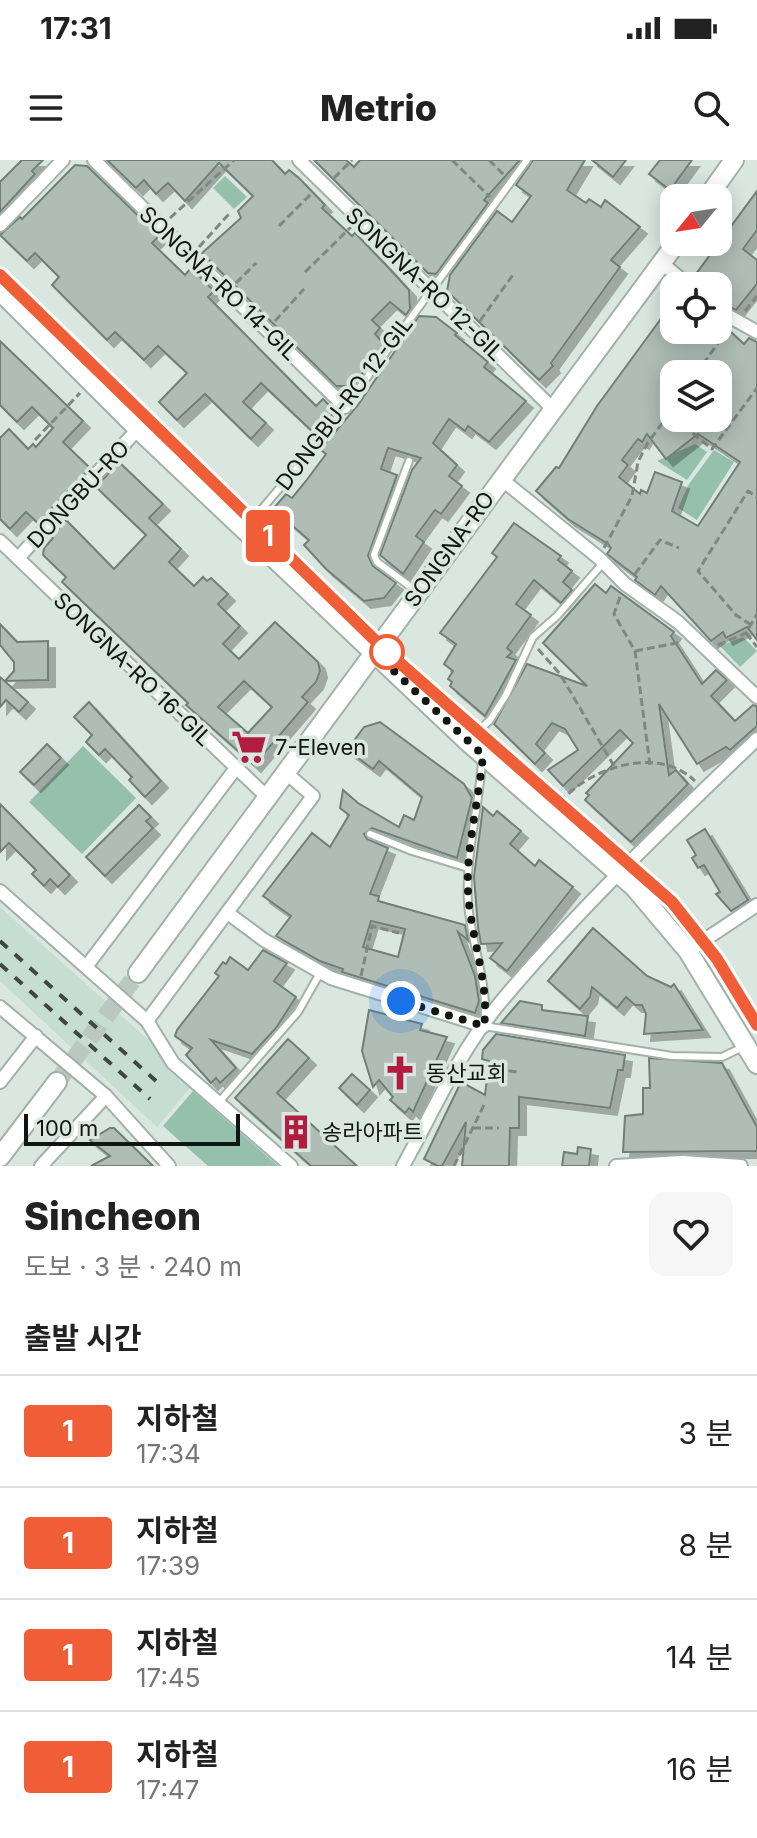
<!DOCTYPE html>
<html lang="ko">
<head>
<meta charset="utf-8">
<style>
  body { margin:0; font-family:Inter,"Noto Sans KR",sans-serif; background:#f6f6f6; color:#222; height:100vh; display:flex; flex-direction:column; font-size:30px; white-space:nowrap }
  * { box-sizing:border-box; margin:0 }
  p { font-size:26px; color:#767676 }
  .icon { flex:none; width:44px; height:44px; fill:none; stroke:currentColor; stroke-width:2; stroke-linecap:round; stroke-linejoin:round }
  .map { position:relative; height:1006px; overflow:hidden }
  .drawer { display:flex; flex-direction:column; background:#fff; flex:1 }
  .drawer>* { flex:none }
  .badge { padding:0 16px; border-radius:6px; font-size:28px; line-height:52px }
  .needle { width:52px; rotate:240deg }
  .controls { position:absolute; left:660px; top:24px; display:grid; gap:16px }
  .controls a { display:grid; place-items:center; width:72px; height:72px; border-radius:16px; background:#fff; box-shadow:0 4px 20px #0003; font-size:40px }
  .scale { position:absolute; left:24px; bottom:20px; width:216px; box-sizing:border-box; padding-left:8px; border:4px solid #111613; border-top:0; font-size:22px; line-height:28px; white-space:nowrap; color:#111613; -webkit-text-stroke:6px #d9e7e0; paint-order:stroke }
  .you { position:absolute; width:40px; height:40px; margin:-20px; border:6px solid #fff; border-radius:50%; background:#1a73e8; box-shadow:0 0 0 12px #1a73e833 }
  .map>.badge { position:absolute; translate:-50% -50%; box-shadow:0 0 0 4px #fff }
  h2 { padding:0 24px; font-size:30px; line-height:72px }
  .round { display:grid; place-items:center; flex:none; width:84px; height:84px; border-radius:16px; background:#f6f6f6 }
  .headline { display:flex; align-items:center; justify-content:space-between; height:136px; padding:0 24px }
  h1 { font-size:38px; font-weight:800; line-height:60px }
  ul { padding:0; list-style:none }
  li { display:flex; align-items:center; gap:24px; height:112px; padding:0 24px; border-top:2px solid #e0e0e0 }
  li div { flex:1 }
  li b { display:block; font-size:30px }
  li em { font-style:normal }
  li .badge { min-width:88px; font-weight:700; text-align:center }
  .status { display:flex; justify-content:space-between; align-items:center; height:56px; padding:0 40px; background:#fff; direction:ltr }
  .status svg { height:22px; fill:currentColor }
  header { display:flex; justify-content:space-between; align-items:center; height:104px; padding:0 24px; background:#fff; font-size:36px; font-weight:800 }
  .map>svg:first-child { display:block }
</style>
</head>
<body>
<div class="status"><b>17:31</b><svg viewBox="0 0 49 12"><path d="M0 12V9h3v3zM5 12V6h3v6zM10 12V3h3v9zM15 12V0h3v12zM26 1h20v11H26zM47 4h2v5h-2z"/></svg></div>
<header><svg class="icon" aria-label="menu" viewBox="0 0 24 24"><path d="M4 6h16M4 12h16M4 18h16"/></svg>Metrio<svg class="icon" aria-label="search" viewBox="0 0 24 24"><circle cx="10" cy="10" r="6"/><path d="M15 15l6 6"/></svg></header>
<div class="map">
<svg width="757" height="1006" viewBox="0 0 757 1006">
  <defs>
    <filter id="shadow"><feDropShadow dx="7" dy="7" stdDeviation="0" flood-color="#0004"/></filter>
  </defs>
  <rect width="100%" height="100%" fill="#d9e7e0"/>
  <path fill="#c6ddd2" d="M0,747L153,884L169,911L190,928L157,967L0,821Z"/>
  <g fill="#95c0ac">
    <path d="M225,16L247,37L234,49L213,28Z"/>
    <path d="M695,284L707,292L687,320L657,301Z"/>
    <path d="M714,290L734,302L697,360L678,348L689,324Z"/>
    <path d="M743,477L757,491L740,507L720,486Z"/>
    <path d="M83,586L136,638L82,694L29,642Z"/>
    <path d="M193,931L278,1006H208L163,966Z"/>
  </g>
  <g fill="#afbdb6" stroke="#727f79" stroke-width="2" fill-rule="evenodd" filter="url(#shadow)">
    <path d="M22,0H43L32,11L35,14L0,52V22Z"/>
    <path d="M107,0H272L285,14L289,10L299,18L325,45L322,48L352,76L355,73L387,106L409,130L410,149L406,155L390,142L372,160L380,168L375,174L384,184L353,226H336L202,93L241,58L238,51L253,36L219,3L185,41L168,23L156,34L144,20L136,28Z"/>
    <path d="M314,0H346L354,7L360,0H520L484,40L488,43L436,114L428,113Z"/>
    <path d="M533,0H585L567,30L586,43L589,39L601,47L605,40L640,67L611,100L620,107L551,203L553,206L539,220L447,131L450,115L497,51L512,62L531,36L516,25Z"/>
    <path d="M592,0H626L613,17Z"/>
    <path d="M660,0H692L670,30L649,14Z"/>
    <path d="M75,5L87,6L159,76L152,83L185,115L191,108L214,131L208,137L316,246L323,239L335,251L316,275L261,223L243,242L266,263L251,279L205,234L177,260L159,242L187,213L158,186L144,200L115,172L107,180L52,125L59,117L35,93L27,101L0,75L20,57L22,59Z"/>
    <path d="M757,31V70L743,89L757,100V124L736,150L718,141V126H701L693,118Z"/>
    <path d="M674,141V170H688L694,174L698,170H718V160L744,184L749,178L757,182V480L747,467L726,478L723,472L711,481L661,426L655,435L635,420L637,417L607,394L611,388L608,384L568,359L536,331L556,307L559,308L597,246ZM674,214H718V258H662L674,239ZM647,274L666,299L698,274L740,302L698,366L672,351L682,322L655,312L647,333L641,330L640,334L619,317L628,305L622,300L638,279L642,282Z"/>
    <path d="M419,156L436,157L457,173L455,175L488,202L484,207L526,241L489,282L468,266L465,271L449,259L433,283L457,305L449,316L462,326L441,354L435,350L416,376L424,382L403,414L380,395L412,310L421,298L388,288L381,309L397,315L368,396L373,406L396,423L384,438L364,441L326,409L304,385L309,380L273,349L286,334L292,338L306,321L326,294L322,291L325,284L358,245Z"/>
    <path d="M0,181L83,261L63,282L90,308L38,363L26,352L10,369L0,359V278L9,269L28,289L33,284L36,287L53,268L32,247L17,262L0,245Z"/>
    <path d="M119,302L163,344L149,358L181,389L169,402L194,426L203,417L207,421L211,418L228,434L218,444L240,466L223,484L239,499L275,462L318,502L320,511L316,522L302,537L308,542L254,605L186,545L188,543L62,422L66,417L43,395L44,388L53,378L51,376L66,360L114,409L146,375L96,327ZM244,521L272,547L248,573L218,547Z"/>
    <path d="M514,363L561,396L558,400L572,411L563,422L572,430L561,443L534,420L516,444L531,455L507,488L512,492L507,497L516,500L485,556L450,526L452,522L448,519L453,511L444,504L456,484L440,473L497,397L492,393Z"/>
    <path d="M595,424L606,433L611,426L674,472L671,476L702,524L716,510L727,520L711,536L735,561L753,545L757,546V566L730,590L726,587L697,604L659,544L669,615L676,610L688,624L631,682L585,640L589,635L586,633L633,583L620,570L563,626L548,610L578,590L565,569L552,563L536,584L545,593L535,604L494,564L527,504L587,526L543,483Z"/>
    <path d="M0,464L17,482L48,481V520L5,521L14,511V502L0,485Z"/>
    <path d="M0,517L28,542L19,552L6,540L0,547Z"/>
    <path d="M89,542L161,621L145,637L129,620L132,617L105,589L99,595L86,582L92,575L74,557Z"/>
    <path d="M380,562L464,624L472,638L457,698L372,668L364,674L367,679L388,688L370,734L379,736L378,741L465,765L468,780L458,772L475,816L479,841L475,853L342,812L343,809L320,801L276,776L291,756L263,736L312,673L330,687L349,655L340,648L343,630L358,643L399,667L404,655L414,660L422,637L379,601L373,609L347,590L364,567ZM371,761L405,769L398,797L363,787Z"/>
    <path d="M47,584L61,598L34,625L20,612Z"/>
    <path d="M0,644L70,715L58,727L50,719L44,726L32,714L36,710L9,683L0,692Z"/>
    <path d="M139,645L151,657L146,661L153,668L105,716L86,697Z"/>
    <path d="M483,647L493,656L497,651L521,671L510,684L535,706L539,700L573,727L507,811L490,798L502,783L481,784L478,767L474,717Z"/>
    <path d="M705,669L748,740L731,751L716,734L720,732L704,705L698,708L692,698L696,695L687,680Z"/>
    <path d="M593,768L647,816L671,827L674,824L703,870L644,874L646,854L642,845H635L626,837L617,848L592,827L590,837L580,849L548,821Z"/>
    <path d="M263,790L287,803L274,821L296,837L276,868L252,894L211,880L236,908L220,923L216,918L211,923L186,895L192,888L175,876L177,870L219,816L215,813L223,802L226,804L230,797L248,810Z"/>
    <path d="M520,841L542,845V850L588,856L585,876L501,863Z"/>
    <path d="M369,850L422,864L420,870L447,877L413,952L409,948L405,953L390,940L393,937L379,920L373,927L362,891Z"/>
    <path d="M496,874L625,895L623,910H618L610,948L519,937V968H510L509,1006H462L466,962L442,1006H438L424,999L461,922L485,935L489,901L482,899L483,890Z"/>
    <path d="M288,879L309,898L277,933L357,1006H311L235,938Z"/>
    <path d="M649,898L722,903L757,967V991L623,992L625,956L643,954V928H650Z"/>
    <path d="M352,914L370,930L357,945L339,928Z"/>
    <path d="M110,968H114L153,1006H91L110,996L90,980Z"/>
    <path d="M578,987L591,989L589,1006H562L564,992L577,994Z"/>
  </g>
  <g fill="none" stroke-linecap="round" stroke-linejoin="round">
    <path stroke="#bbc8c1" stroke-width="18" stroke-dasharray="18 9" stroke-linecap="butt" d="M57,922L138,813"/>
    <g stroke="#a3b1aa" stroke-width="10">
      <g id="lane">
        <path d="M409,301L374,395L377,402L415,430"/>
        <path d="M245,369L327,272L527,0"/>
        <path d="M470,579L490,560L506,535L533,477L557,456L603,403"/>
        <path d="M482,601C479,648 465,696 468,743C471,784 490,827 484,866L672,896L722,897L743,887"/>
        <path d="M370,674L412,691L468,708"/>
        <path d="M219,942L298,852L320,813"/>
      </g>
    </g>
    <g stroke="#a3b1aa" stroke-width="16">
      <g id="street">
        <path d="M94,0L345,247"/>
        <path d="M299,0L552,248"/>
        <path d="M0,65L63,0"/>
        <path d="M662,103L689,126"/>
        <path d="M718,150L757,172"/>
        <path d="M500,318L599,398L625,424L678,462L757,537"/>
        <path d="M0,381L267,637"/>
        <path d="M18,398L138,269"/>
        <path d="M0,731L147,861L173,903L291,1006"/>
        <path d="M229,754L264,780L331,818L484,866"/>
        <path d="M688,791L757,745"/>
        <path d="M86,807L236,608"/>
        <path d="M0,847L106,936L169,1006"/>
        <path d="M147,861L313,636L285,612"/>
        <path d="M0,922L36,876"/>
        <path d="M41,1006L106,936"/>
        <path d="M403,1006C433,952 459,892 499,844C578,749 668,664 757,579"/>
        <path d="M616,1006L682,1002L741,1006"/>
      </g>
    </g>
    <g stroke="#a3b1aa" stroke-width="22">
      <g id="secondary">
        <path d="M707,38L734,0"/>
        <path d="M0,131L138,269L467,581L634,727L688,791L757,904"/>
        <path d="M138,813L677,82"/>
        <path d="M0,997L57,922"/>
      </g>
    </g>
    <g stroke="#7f8983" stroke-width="3" stroke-dasharray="8 4" stroke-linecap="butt">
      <path d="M452,0L490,37"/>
      <path d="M489,0L505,16"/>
      <path d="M334,18L352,0"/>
      <path d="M170,58L234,0"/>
      <path d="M279,66L313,32"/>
      <path d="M199,87L229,54"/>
      <path d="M305,112L351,67"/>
      <path d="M236,123L256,103"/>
      <path d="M745,151L757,136"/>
      <path d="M275,161L304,129"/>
      <path d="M480,161L515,112"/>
      <path d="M696,214L729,168"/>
      <path d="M674,258L712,289L757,228"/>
      <path d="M35,280L80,233"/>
      <path d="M604,388L632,336L638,302L647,284L674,247"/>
      <path d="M635,414L660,380L679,388"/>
      <path d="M620,437L614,454L635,491L650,605"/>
      <path d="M751,465L736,455L698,411L748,331L757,337"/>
      <path d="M746,473L757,487"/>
      <path d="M718,485L746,473L757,454"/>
      <path d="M538,489L560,514L614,606"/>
      <path d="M635,491L682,482"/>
      <path d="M560,642C591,607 658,585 695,621"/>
      <path d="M361,816L372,766L399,773"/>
      <path d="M473,905L517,912"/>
      <path d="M473,968H499"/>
      <path d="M454,1006L484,945"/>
    </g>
    <use href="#lane" stroke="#fff" stroke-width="6"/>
    <use href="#street" stroke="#fff" stroke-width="12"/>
    <use href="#secondary" stroke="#fff" stroke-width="18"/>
    <g stroke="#404743" stroke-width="4" stroke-dasharray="10 10" stroke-linecap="butt">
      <path d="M0,781L156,921"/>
      <path d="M0,804L150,939"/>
    </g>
  </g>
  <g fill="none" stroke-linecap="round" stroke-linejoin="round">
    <g stroke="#fff" stroke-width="18">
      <path id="line" d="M0,115L385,490L672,742L717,799L757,865"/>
    </g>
    <use href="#line" stroke="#ef5e37" stroke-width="12"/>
    <path stroke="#111613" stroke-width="8" stroke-dasharray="0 14.4" d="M387,492L380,498L483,595C479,640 466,687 468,731C470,775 490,825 484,866L401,841"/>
  </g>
  <defs>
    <g id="supermarket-bare" transform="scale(2.76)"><path d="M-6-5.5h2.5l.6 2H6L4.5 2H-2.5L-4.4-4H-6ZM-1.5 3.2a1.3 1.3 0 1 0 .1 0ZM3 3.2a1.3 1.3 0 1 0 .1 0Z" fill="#b01d40" stroke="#d9e7e0" stroke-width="2.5" paint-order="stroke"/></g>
    <g id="church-bare" transform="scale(2.76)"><path d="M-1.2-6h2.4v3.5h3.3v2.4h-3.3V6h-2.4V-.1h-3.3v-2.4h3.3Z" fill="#b01d40" stroke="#d9e7e0" stroke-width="2.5" paint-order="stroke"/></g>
    <g id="building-bare" transform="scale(2.76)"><path d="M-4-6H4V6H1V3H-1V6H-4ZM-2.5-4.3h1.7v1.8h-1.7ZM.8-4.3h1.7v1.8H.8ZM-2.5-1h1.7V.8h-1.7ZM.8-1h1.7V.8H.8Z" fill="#b01d40" stroke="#d9e7e0" stroke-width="2.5" paint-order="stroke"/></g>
  </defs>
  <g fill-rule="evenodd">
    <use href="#supermarket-bare" x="249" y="587"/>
    <use href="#church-bare" x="400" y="913"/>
    <use href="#building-bare" x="296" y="972"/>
  </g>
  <circle fill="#fff" stroke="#ef5e37" stroke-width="4" cx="387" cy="492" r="16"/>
  <g text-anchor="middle" stroke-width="7" stroke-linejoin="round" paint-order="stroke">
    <g font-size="22" fill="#111613" stroke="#d9e7e0">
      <text transform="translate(219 123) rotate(44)" y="8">SONGNA-RO 14-GIL</text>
      <text transform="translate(425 124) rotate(44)" y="8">SONGNA-RO 12-GIL</text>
      <text transform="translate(344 243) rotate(-53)" y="8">DONGBU-RO 12-GIL</text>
      <text transform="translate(78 334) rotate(-47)" y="8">DONGBU-RO</text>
      <text transform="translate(449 389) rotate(-54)" y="8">SONGNA-RO</text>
      <text transform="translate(133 509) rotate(44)" y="8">SONGNA-RO 16-GIL</text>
    </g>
    <g font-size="22" fill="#111613" stroke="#d9e7e0" text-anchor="start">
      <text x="275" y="595">7-Eleven</text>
      <text x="426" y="921">동산교회</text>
      <text x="322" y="980">송라아파트</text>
    </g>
  </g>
</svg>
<div class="controls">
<a><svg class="needle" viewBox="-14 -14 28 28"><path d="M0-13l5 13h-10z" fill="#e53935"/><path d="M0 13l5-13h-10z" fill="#767676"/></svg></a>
<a><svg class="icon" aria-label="locate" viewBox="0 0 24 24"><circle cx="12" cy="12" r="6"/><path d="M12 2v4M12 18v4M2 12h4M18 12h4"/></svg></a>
<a><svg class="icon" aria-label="layers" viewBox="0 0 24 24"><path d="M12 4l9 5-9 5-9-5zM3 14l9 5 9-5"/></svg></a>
</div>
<div class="scale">100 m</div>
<div class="you" style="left:401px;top:841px"></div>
<b class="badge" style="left:268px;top:376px;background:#ef5e37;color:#fff">1</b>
</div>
<section class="drawer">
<div class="headline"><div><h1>Sincheon</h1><p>도보 · 3 분 · 240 m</p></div><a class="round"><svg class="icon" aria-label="heart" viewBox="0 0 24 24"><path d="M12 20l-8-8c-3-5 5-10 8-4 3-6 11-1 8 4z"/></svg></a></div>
<h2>출발 시간</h2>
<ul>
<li><span class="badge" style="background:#ef5e37;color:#fff">1</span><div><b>지하철</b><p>17:34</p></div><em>3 분</em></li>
<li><span class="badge" style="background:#ef5e37;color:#fff">1</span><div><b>지하철</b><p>17:39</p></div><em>8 분</em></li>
<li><span class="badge" style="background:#ef5e37;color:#fff">1</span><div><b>지하철</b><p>17:45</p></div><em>14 분</em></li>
<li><span class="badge" style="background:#ef5e37;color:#fff">1</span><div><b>지하철</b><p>17:47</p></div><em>16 분</em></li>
</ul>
</section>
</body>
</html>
